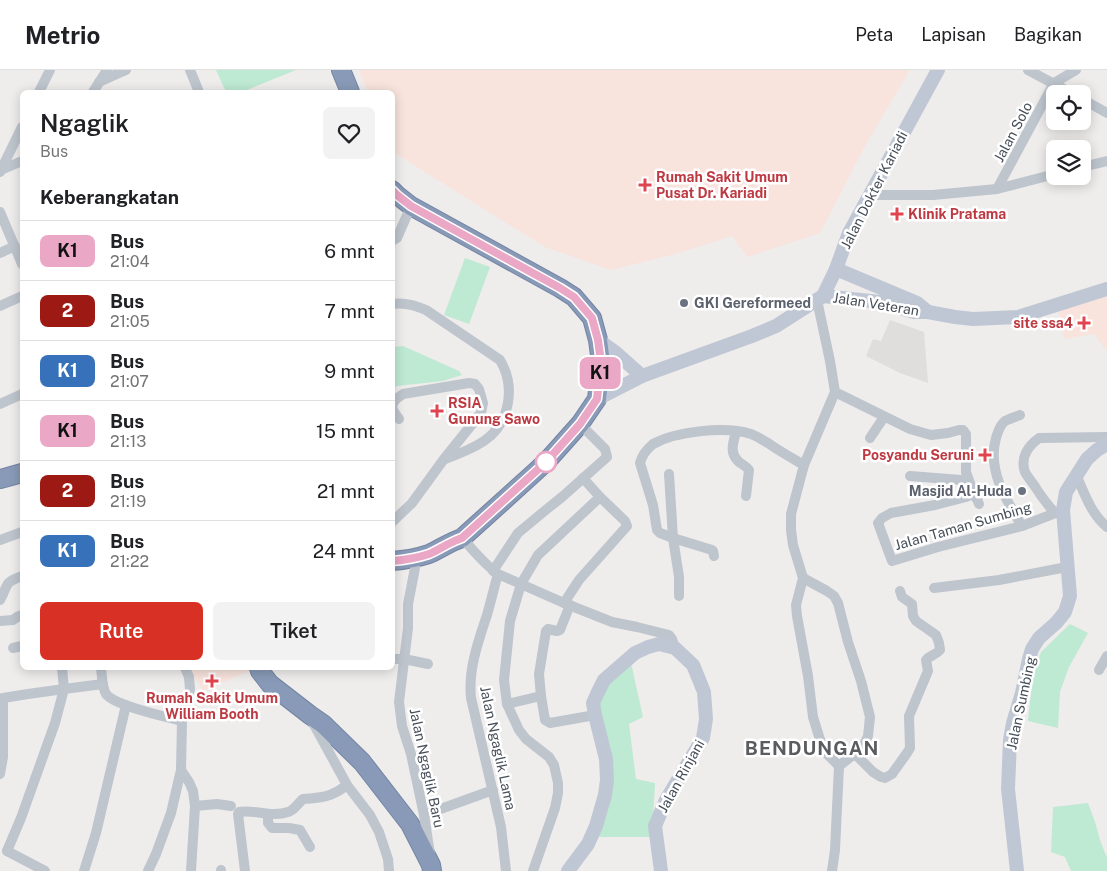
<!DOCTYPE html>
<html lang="id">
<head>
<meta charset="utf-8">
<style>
  body { margin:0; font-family:"Public Sans",sans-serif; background:#f2f2f2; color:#202124; height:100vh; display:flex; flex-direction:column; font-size:19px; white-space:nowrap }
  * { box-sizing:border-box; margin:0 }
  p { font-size:16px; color:#757577 }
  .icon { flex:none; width:28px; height:28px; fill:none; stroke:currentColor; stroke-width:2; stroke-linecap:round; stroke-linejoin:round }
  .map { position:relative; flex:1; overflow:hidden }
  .panel { position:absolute; left:20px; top:20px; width:375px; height:580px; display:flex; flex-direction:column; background:#fff; border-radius:8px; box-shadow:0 2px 12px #0003 }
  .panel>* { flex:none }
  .badge { padding:0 10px; border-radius:8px; font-size:18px; line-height:32px }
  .tools { position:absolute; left:1046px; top:15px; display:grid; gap:10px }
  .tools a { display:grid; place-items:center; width:45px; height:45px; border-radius:8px; background:#fff; box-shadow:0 2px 12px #0003; font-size:25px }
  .map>.badge { position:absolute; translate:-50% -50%; box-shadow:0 0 0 2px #fff }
  h2 { padding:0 20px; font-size:19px; line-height:45px }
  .round { display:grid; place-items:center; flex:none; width:52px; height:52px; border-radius:8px; background:#f2f2f2 }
  .summary { display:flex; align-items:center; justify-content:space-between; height:85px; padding:0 20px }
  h1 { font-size:24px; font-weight:600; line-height:38px }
  .action { display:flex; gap:10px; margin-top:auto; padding:10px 20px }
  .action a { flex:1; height:58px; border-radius:8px; background:#d93025; color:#fff; font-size:20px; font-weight:600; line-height:58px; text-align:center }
  .action a+a { background:#f2f2f2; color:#202124 }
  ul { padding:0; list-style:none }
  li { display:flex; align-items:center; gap:15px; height:60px; padding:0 20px; border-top:1px solid #e0e0e0 }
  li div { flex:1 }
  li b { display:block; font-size:19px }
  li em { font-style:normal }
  li .badge { min-width:55px; font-weight:700; text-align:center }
  header { display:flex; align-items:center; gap:30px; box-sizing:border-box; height:70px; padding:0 25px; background:#fff; border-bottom:1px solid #e0e0e0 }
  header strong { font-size:24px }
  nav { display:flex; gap:28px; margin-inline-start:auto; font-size:18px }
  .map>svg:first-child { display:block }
</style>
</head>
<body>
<header>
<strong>Metrio</strong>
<nav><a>Peta</a><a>Lapisan</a><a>Bagikan</a></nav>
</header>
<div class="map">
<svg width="1107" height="801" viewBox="0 0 1107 801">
  <rect width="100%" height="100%" fill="#efecec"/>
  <path fill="#e0dedd" d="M890,250L924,262L928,313L900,303L866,286L873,269L881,271Z"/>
  <g fill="#f8e3dd">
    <path d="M359,0H910L866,74L820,163L747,187L732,166L675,184L611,200L545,177L393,82L392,22H368Z"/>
    <path d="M1107,226V281L1094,264L1064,269L1058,241Z"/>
    <path d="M189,598H249V601L203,621Z"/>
  </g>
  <g fill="#bee9d3">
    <path d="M216,0H296L242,22H226Z"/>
    <path d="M465,188L490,197L469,254L444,245Z"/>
    <path d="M403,276L459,301L462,305L443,311L397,316L393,319V277Z"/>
    <path d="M1070,554L1088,563L1069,597L1060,622L1058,658L1028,651L1033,604L1041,582Z"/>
    <path d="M631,593L643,647L629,654L636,709L655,713L652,767H597L608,738L596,641L602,620Z"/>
    <path d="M1088,733L1095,752L1100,770L1107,788V801H1071L1065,787L1051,782L1053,737Z"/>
  </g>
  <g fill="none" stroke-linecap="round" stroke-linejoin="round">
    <g stroke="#7385a3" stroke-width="20">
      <g id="highway">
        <path d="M341,0L350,22"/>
        <path d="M392,120L397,125L411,136L560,218L574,227L592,248L598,270L601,293L597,329L580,354L547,391L534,403L462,468C450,472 440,479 429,484C417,488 405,490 392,491"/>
        <path d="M0,409L22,403"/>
        <path d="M259,598L260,601L270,614L310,645L323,654L362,692L410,754L431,795L432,801"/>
      </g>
    </g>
    <g stroke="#bec5cd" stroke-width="10">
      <path d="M190,0L199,22"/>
      <path d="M1028,0L1073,24"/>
      <path d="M99,12L126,0"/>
      <path d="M39,22L50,0"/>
      <path d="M93,22L107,0"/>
      <path d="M1082,29L1107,43"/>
      <path d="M1082,97L1107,91"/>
      <path d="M1,100L22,91"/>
      <path d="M0,102L22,57"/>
      <path d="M997,119L1054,13L1076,0"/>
      <path d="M870,125H933L997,119L1055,104"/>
      <path d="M0,142L22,194"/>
      <path d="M392,171L397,168L411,136"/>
      <path d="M0,183L15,176"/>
      <path d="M817,230L830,291L835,322L804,395L791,444V460L793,475L803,508L796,535L797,546L808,606L813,647L821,673L825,682L839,696L835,780L832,801"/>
      <path d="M392,234C404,232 415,235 426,240L500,290C516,317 510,353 484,371C472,379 459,384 445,389"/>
      <path d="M0,236L22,226"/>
      <path d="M835,322L910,359L931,365L948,363L959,360H963L966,364V402L971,416L972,424"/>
      <path d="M0,334L22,324"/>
      <path d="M392,335L396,329L403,324L469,313L475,314L479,319L483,333L481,343L444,389L412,433L392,452"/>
      <path d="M392,337L394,342L399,349"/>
      <path d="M1020,345C1015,347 1009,349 1005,351C999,356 998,362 996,368C987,400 1006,430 1022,456"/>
      <path d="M736,362C733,373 729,383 739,392C743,395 746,396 749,400L746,426"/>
      <path d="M870,368L884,347"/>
      <path d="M669,404L673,468L679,507V526"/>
      <path d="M1076,405C1085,424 1091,444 1107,457"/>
      <path d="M910,406L961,410L968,409"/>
      <path d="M972,424L966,427L935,435L891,443L882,448L878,453L892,491L938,477L1022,456L1063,440"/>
      <path d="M972,424L977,429L979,434"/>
      <path d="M1055,443C1047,434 1040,425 1034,415C1031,411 1027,406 1025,402C1020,388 1028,376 1039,368L1107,367"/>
      <path d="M462,468C473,480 485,495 498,504L564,533L612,552L637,557L669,565L672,569L675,578"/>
      <path d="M0,470L22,462"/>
      <path d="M714,486L713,481L712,480L673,468L660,463L657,460L653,435L640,393C642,385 647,379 653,374C677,361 725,356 751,364C757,366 762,370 768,373C779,381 792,388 804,395"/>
      <path d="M414,489L415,498L408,534V558L399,632L402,656L411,684L424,745L430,784"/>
      <path d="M493,501L518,463L547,439L562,427L607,387L605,379L580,354"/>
      <path d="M498,504C494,518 491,531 487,545C478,572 468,600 471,628L501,757L506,801"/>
      <path d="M803,508L827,521L834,526L838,533L848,572L861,611L870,647L868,666L863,677L839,696"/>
      <path d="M934,518L999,510L1067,497"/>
      <path d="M0,530C9,514 3,513 22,506"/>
      <path d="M564,533L579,510L627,456L625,451L600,427"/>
      <path d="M570,535L560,560L557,561L548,559L546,561L539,604L541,626L545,650L550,653L595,645"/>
      <path d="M0,551L13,550L17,547L22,545"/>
      <path d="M13,578L22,576"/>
      <path d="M392,589H404L428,594"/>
      <path d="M101,598C102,606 102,617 106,624C115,636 167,647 182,651"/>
      <path d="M1099,600L1107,586"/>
      <path d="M507,634L541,626"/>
      <path d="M312,651L347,715L370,745L379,762L388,789L389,801"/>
      <path d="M855,684L873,702L881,707L885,708L892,704L907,683L910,678L909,646L928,601L926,590C930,585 936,585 940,580L939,573L936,565L916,551L913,546L912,534L902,527L900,521"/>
      <path d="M181,700L189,712L193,721L195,736L191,801"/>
      <path d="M0,704L3,687V628L28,624L64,619L62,598"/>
      <path d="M195,736L217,734L231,736"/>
      <path d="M268,744V753L272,758H289L300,760L310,777"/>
      <path d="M424,745L493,720"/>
      <path d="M7,781L21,748L55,653L64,619L103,614"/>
      <path d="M7,781L45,801"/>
      <path d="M84,801L96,763L126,635"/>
      <path d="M148,801L156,784L171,743L181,700L182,651L190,619L189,607L185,598"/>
      <path d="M221,801V800"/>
      <path d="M245,801L238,744L239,742C255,739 271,748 288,742C295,740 298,733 303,729C321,728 332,727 347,715"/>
      <path d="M533,801L555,738L558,723V713L554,695L549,687L526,669L519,660L507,634L504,610L510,551L521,514L538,485L600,427L583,408"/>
    </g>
    <g stroke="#c0c7d4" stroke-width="14">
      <path d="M836,199L917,233L928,242"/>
      <path d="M823,226L880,232L914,242H928L955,247L973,249L1018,247L1107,219"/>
      <path d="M598,270L615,282L642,306"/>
      <path d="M597,329L642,306L752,266L776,256L823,226L836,199L849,163L938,0"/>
      <path d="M568,801L588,774L596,756L605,725L607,710L606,689L595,645L593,633L597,624L604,610L635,583L648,577L659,574L675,578L693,595L698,607L704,622L706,649L703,668L666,730L655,756L661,801"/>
      <path d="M1017,801L1008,719L1010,670L1013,653L1022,623L1029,589L1032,579L1039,568L1056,553L1065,542L1070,526L1063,440L1066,422L1087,389L1097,380L1107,374"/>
    </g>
    <use href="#highway" stroke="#889ab7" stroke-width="18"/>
  </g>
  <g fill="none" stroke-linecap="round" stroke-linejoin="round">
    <g stroke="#fff" stroke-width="11">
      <path id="line" d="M392,120L397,125L411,136L560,218L574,227L592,248L598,270L601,292L597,329L580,354L547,391L534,403L462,468C450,472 440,479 429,484C417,488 405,490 392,491"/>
    </g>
    <use href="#line" stroke="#eba7c6" stroke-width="8"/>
  </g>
  <g fill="#e0444e" stroke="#fff" stroke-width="2">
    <path d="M642.5 107.5h5v5h5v5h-5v5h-5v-5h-5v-5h5z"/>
    <path d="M894.5 136.5h5v5h5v5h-5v5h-5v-5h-5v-5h5z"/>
    <path d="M1081.5 245.5h5v5h5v5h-5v5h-5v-5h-5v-5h5z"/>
    <path d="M434.5 333.5h5v5h5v5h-5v5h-5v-5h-5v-5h5z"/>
    <path d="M982.5 377.5h5v5h5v5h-5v5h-5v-5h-5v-5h5z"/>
    <path d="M209.5 603.5h5v5h5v5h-5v5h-5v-5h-5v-5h5z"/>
  </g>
  <g fill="#6b7280" stroke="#fff" stroke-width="2">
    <circle cx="684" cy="233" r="5"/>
    <circle cx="1022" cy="421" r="5"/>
  </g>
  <circle fill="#fff" stroke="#eba7c6" stroke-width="2.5" cx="546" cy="392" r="10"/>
  <g text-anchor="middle" stroke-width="5" stroke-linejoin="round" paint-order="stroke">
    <g font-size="14" fill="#464e58" stroke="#fff">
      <text transform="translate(1013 62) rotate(-62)" y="5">Jalan Solo</text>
      <text transform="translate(874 120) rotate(-63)" y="5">Jalan Dokter Kariadi</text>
      <text transform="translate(876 234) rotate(9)" y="5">Jalan Veteran</text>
      <text transform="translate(963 456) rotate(-16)" y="5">Jalan Taman Sumbing</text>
      <text transform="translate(1021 633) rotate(-78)" y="5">Jalan Sumbing</text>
      <text transform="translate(498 678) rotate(78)" y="5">Jalan Ngaglik Lama</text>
      <text transform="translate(427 698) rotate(78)" y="5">Jalan Ngaglik Baru</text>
      <text transform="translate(681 706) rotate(-61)" y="5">Jalan Rinjani</text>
    </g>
    <g font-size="14" font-weight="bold" fill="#be3a42" stroke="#fff" text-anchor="start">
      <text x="656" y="112">Rumah Sakit Umum<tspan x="656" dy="16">Pusat Dr. Kariadi</tspan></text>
      <text x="908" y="149">Klinik Pratama</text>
      <text x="1073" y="258" text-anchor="end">site ssa4</text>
      <text x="448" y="338">RSIA<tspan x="448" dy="16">Gunung Sawo</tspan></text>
      <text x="974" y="390" text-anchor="end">Posyandu Seruni</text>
      <text x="212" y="633" text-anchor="middle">Rumah Sakit Umum<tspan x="212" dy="16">William Booth</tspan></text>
    </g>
    <g font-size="14" font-weight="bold" fill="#5b616d" stroke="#fff" text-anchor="start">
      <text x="694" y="238">GKI Gereformeed</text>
      <text x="1012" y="426" text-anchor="end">Masjid Al-Huda</text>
    </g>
    <g font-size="19" font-weight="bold" letter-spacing="1" fill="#5a5c60" stroke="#fff">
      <text x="812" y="685">BENDUNGAN</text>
    </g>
  </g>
</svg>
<div class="tools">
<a><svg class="icon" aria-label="locate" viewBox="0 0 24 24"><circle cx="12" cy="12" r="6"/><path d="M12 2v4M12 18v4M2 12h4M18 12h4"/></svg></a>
<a><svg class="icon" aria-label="layers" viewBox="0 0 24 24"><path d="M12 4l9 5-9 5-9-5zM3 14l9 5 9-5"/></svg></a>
</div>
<b class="badge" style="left:600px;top:303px;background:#eba7c6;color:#111">K1</b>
<section class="panel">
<div class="summary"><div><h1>Ngaglik</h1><p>Bus</p></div><a class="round"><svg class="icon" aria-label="heart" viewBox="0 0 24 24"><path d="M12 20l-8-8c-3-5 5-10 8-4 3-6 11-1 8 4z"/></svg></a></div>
<h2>Keberangkatan</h2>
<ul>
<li><span class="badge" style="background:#eba7c6;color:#111">K1</span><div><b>Bus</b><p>21:04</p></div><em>6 mnt</em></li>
<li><span class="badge" style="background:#9c1a13;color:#fff">2</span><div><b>Bus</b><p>21:05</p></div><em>7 mnt</em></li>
<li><span class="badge" style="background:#3671b9;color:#fff">K1</span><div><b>Bus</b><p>21:07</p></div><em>9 mnt</em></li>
<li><span class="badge" style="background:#eba7c6;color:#111">K1</span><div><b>Bus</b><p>21:13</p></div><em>15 mnt</em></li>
<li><span class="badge" style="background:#9c1a13;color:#fff">2</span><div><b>Bus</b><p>21:19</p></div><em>21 mnt</em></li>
<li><span class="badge" style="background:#3671b9;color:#fff">K1</span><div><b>Bus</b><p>21:22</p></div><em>24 mnt</em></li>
</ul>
<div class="action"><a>Rute</a><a>Tiket</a></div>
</section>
</div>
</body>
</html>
